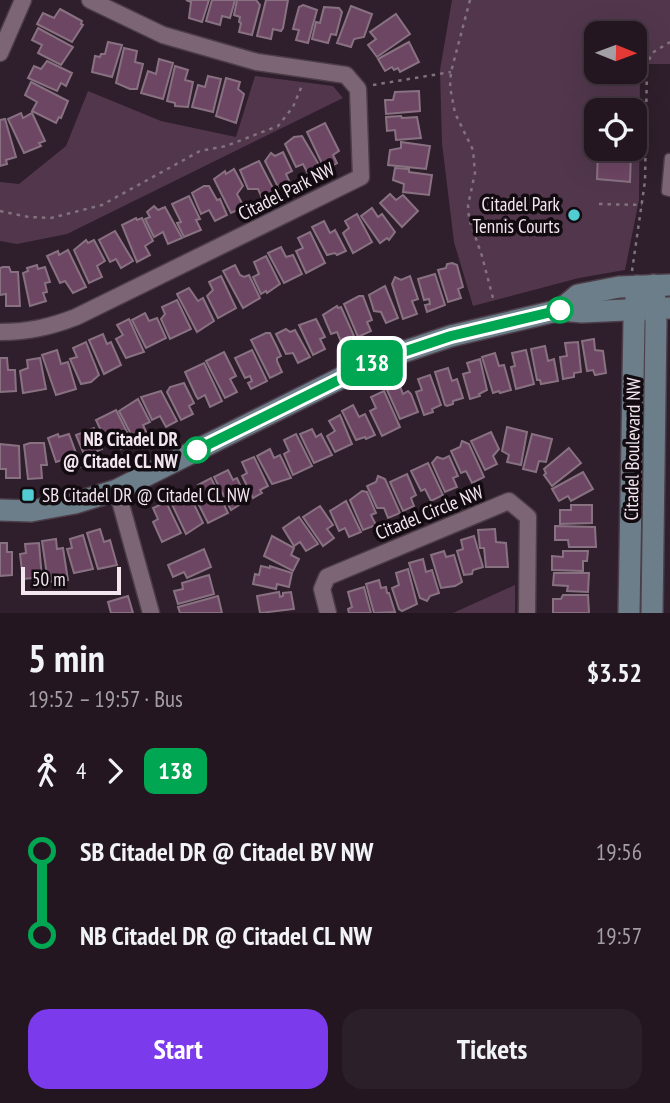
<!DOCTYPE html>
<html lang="en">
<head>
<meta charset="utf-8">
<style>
  body { margin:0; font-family:"PT Sans Narrow",sans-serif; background:#2b1f29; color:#f1f3f6; height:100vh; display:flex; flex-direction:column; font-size:26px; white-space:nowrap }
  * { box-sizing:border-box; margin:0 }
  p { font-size:23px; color:#a39fa5 }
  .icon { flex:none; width:38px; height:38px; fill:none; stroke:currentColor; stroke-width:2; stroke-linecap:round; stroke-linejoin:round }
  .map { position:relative; height:613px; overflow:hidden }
  .sheet { display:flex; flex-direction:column; background:#231620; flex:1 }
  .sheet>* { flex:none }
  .badge { padding:0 14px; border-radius:10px; font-size:24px; line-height:46px }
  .needle { width:46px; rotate:91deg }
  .fabs { position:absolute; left:584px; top:21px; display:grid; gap:14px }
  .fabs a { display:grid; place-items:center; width:63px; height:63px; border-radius:14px; background:#231620; box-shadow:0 7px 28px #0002,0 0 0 2px #40353e; font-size:35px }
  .scale { position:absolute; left:21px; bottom:18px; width:100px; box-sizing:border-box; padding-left:7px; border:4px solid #f3e6ef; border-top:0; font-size:19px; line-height:24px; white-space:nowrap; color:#f3e6ef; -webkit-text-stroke:5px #120b10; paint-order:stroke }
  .map>.badge { position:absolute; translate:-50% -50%; box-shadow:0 0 0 4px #fff }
  .legs { display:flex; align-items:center; gap:10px; height:77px; padding:0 28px; font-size:23px }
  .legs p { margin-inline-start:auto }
  .head { display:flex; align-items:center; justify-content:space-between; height:119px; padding:0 28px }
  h1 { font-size:38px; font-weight:700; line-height:52px }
  .button { display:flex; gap:14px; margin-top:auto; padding:14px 28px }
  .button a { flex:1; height:80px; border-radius:21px; background:#7c3aed; color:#fff; font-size:28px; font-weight:700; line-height:80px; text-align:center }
  .button a+a { background:#2b1f29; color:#f1f3f6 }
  ul { padding:0 28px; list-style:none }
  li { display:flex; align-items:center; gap:24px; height:84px; font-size:26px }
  li i { display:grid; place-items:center; width:10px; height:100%; margin:0 9px; background:currentColor }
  li i::after { content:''; width:18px; height:18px; margin:-9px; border:5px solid; border-radius:50%; background:#231620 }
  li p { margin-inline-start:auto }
  li:first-child i { background:linear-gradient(#0000 50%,currentColor 0) }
  li:last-child i { background:linear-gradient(currentColor 50%,#0000 0) }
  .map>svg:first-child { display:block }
</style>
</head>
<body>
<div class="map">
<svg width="670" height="613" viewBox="0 0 670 613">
  <rect width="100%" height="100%" fill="#2f1e2b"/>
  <g fill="#52374c" fill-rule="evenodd">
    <path d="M452,0H670V64H640L639,200L625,270L579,278L473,306L454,242L442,143L440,70ZM597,33H635V72H597ZM597,110H635V149H597Z"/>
    <path d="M255,76L333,86L343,98L67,234L17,244L0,241V182L19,184L66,146L88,91L161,121L236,137Z"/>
    <path d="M515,585V613H453Z"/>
  </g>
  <g fill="#6d4664" stroke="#887282" stroke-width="2">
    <path d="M186,0H209L202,22L189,18L191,2Z"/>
    <path d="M212,0H235L230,18L222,16L220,25L206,21Z"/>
    <path d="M237,0H256L260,5L252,35L239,32L241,23L239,22L240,17L234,15Z"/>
    <path d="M266,0H288L283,28L281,31L273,29L271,39L257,36Z"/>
    <path d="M303,5L317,10L308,43L296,40L299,30L293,29L299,7Z"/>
    <path d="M351,6L372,14L364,37L354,39L351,47L337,43Z"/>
    <path d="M324,7L339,8L342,12L336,35L331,34L328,43L312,39L316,22L320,23Z"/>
    <path d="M60,9L82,21L81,24L83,25L72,42L37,24L43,13L54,18Z"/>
    <path d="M396,14L410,34L377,57L368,45L376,39L370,32Z"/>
    <path d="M38,28L73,47L61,65L38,53L42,45L32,40Z"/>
    <path d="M108,42L122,45L112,77L92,72L95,56L100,57L101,54H105Z"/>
    <path d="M409,42L419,62L400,72L398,68L394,70L392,67L385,71L378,59Z"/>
    <path d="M124,48L137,51L135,62L143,64L137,89H130L116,83Z"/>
    <path d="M159,59L173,63L163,99L141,93L148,71L156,74Z"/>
    <path d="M47,61L72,73L66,86L61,83L57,91L28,78L34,66L41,69Z"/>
    <path d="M175,66L188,70L185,80L193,82L188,107L175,106V103L167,101Z"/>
    <path d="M208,76L221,79L213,112L192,107L198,85L205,87Z"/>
    <path d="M226,78L240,82L238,89L244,94L236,123L216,116Z"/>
    <path d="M31,82L68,101L61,118L59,117L56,123L32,111L37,102L25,95Z"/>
    <path d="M419,91L420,111L386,114L385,100H393L395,92Z"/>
    <path d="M21,113L23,118L32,113L45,141L39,143L41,146L24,153L8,119Z"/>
    <path d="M401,116L402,118L417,117L421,138L396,140L395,130L387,131L386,117Z"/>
    <path d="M5,119L16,157L6,160L7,164L0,166V120Z"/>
    <path d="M325,123L339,151L333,155L337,163L325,170L307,132Z"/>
    <path d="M302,136L322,170L309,176L303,164L296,167L285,144L294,137Z"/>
    <path d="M635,139H637V154H631L630,182L597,179L598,149H635Z"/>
    <path d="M401,142L430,146L426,169L388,165L390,150L401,148Z"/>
    <path d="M283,152L292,171L286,174L290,183L279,189L265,161L271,153L275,156Z"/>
    <path d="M259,161L275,192L262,198L258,189H248L240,170Z"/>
    <path d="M395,168L409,169V172L432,175L429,195L403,192L404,184L393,180Z"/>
    <path d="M234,169L243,186L237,194L244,207L231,213L214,179L225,171L226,174Z"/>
    <path d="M204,186H209L217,200L220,199L227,215L215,221L209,210L201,214L192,193Z"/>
    <path d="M390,194L396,200L403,195L418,211L402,227L380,203Z"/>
    <path d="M189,196L200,219L196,220L201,230L184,237L177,223L181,222L172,204Z"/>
    <path d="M154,206L158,210L165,207L182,238L168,244L163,232L154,237L145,219L150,217L147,212Z"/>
    <path d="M372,208L378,217L382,214L395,232L389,240L387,238L380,243L361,216Z"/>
    <path d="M357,214L372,242L353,253L343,233L349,228L345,221Z"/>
    <path d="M136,218L137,220L142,218L153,241L145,246L150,255L137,262L122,225Z"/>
    <path d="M324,221L330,233L335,230L346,251L337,255L335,253L327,255L312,227Z"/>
    <path d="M115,231L133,261L121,268L116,259L110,262L99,240Z"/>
    <path d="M310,232L325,263L306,273L296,251L303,248L298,238Z"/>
    <path d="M86,240L88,243L94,240L105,261L97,266L102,277L89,283L74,250Z"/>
    <path d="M281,247L286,257L293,255L302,274L284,283L268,253Z"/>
    <path d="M68,250L86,287L73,293L65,281L60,283L47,256L58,251L59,255Z"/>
    <path d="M266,256L280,284L267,293L266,291L261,294L253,277L259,274L254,262Z"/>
    <path d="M452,263L457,265L463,287L458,289L461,298L448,302L438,270L446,268L447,264Z"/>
    <path d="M37,265L38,269L45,267L50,282L45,283L47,292L43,293L46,301L30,306L23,273L28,271L27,268Z"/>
    <path d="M235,265L240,275L244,277L249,275L260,298L243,308L223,271Z"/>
    <path d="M3,267H9L11,272H18L20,306H6V294L0,295V268Z"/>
    <path d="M435,274L445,305L427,312L425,305L430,304L429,299L424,300L418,279Z"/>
    <path d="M221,276L236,308L218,318L207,296L213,290L209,282Z"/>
    <path d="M410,276L418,299L412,301L417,314L403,319L392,284L395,277L401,280Z"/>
    <path d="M385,286L398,318L386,323L381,312L374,311L369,295Z"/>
    <path d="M189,288L198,301L203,298L214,321L197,332L177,294Z"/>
    <path d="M359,296H363L372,320L367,322L371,331L358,337L344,304Z"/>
    <path d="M177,300L191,329L170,339L161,319L165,314L162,307Z"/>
    <path d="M337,306L338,308L341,307L354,336L341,342L337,332L331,334L323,315Z"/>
    <path d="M145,313L149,321L157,318L166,338L146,348L132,320Z"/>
    <path d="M129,319L144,352L126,358L116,339L123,335L117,325Z"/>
    <path d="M316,319L325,337L320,339L325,349L313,355L299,325Z"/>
    <path d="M286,329L290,332L295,330L310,357L298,363L293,353L286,354L276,334Z"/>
    <path d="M266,333H270L277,347L281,356L277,358V361L282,372L270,378L251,340Z"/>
    <path d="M103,334L107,344L111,342L121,365L104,374L89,340Z"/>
    <path d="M594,339L595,350L603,351L606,373L595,375L593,370L587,371L582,341Z"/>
    <path d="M86,342L99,375L91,382L81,384L70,359L77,357L73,348Z"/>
    <path d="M578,342L581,372L574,373V377L563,379L560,357L567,356L565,343Z"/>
    <path d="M545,346L548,361L554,359L558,381L541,384L540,380H537L531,349Z"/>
    <path d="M57,350L61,364L68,362L76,389L56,395L42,355Z"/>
    <path d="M252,350L267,381L251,389L248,383L252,381L250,376L245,378L235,358Z"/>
    <path d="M526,350L534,384L516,389L511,367L515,366L512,353Z"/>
    <path d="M224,352L236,376L230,379L237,392L225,398L206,361Z"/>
    <path d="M495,353L499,366L504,365L511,390L500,393L499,391L493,393L482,357Z"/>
    <path d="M0,358H7L8,370H15L16,391L0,392Z"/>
    <path d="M40,358L46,389L23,393L20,371L28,368L27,360Z"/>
    <path d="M480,359L487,390L479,394L480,396L470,399L463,374L470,372L467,363Z"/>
    <path d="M204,363L222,401L210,407L205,395L198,399L196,396L185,372Z"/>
    <path d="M448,368L452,381L457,379L463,398L453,401V404L447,406L445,405L435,372Z"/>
    <path d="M430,375L441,405L432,409L433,412L424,415L416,392L422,390L418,379Z"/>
    <path d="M184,383L194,403L189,406L193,414L181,420L167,392L170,387Z"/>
    <path d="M399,384L403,394L408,391L411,394L418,412L400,419L387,390Z"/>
    <path d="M161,391L177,421L166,427L160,416L152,420L141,397Z"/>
    <path d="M384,391L400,427L382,436L370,411L376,408L371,397Z"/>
    <path d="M138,399L150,422L143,425L148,436L135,442L119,411Z"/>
    <path d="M353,405L359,417L365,414L375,435L366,439L365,437L356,440L342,411Z"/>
    <path d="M116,410L133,444L121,449L118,444L115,445L113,441L107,444L96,420Z"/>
    <path d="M340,415L352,444L335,452L327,436L335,431L329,421Z"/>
    <path d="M507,427L527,432L521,465L507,462L509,455L502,451Z"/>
    <path d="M94,428L102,449L97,451L100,459L88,464L76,435Z"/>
    <path d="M312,429L316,437L321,434L332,455L314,463L300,434Z"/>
    <path d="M491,432L499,449L493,456L497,464L485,470L471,441Z"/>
    <path d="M58,434L59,437L69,434L81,467L69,471L65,459L56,462L48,438Z"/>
    <path d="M296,434L312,466L293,475L284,454L289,451L284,440Z"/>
    <path d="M532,434L552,439L546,462L539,461L536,472L523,469Z"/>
    <path d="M462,441L469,444L484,477L472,483L466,471L461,473L451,451L460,447Z"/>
    <path d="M30,443H44L47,465H41L42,478L28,479L24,445Z"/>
    <path d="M0,444L19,446L20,478H6V469H0Z"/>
    <path d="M569,448L581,463L552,486L544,475L546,473L544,469Z"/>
    <path d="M270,449L274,458L280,455L291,478L272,484L257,456Z"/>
    <path d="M449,456L458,476L453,478L457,487L445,492L432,463L437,457L443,459Z"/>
    <path d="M254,457L268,486L260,490L262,493L253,498L242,476L247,473L242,462Z"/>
    <path d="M428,463L443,495L431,501L425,489L421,491L411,471Z"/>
    <path d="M228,470L233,480L237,478L247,500L231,510L214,477Z"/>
    <path d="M583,472L593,489L571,501L568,496L559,501L552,489Z"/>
    <path d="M407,474L416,495L411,498L414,506L403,511L390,482Z"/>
    <path d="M378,476L385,479L400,513L388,518L384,508H377L367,486L376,482Z"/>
    <path d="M211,478L228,513L208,523L197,501L203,495L198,485Z"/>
    <path d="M362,491L367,492L376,513L371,515L376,525L363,530L350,500Z"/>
    <path d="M181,493L186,503L192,500L203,523L186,534L169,498Z"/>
    <path d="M346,501L361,532L349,537L345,528L339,531L330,511Z"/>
    <path d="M166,502L181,533L162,542L153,522L158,519L153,508Z"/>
    <path d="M571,505H592V523L560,524V510H571Z"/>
    <path d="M320,506L333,525L327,529L334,538L323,546L303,517Z"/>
    <path d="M299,517L318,544L306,551L300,542L294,546L283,528Z"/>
    <path d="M555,526L595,527L596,547H569L568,540H555Z"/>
    <path d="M100,529L104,542L110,540L117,565L98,569L87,533Z"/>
    <path d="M495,529L496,542L506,543L508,567H486L484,548H480L478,530Z"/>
    <path d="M83,535L93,569L74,573L67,549L72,548L70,539Z"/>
    <path d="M272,536L294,548L291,555L299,559L293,571L264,556Z"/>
    <path d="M474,536L483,567L473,570L472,574L464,575L457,551L463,549L461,540Z"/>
    <path d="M56,539L57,549L63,548L68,580L48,582L42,541Z"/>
    <path d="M0,543H7V552H12V575L0,576Z"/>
    <path d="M39,543L42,579L36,582L33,578L23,579L20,554L26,553L25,544Z"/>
    <path d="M204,549L211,567L187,578L184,572L173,577L168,565Z"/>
    <path d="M444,551L446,557L454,555L462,582L455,586L441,588L431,555Z"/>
    <path d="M563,551H588L587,561H583V571L552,570V556L563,557Z"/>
    <path d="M423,559L426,572L432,570L439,593L430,596L427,601L420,598L409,563Z"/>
    <path d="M261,566L270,568V566L292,573L289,587L277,584L276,589L253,584L255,574L259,575Z"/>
    <path d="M408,569L417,604L402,611L399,609L392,588L399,585L396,573Z"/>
    <path d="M554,573H589L588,592L567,591L568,586L553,585Z"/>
    <path d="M209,575L214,594L178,604L174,591L183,589L182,583Z"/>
    <path d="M379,580L381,588L386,587L387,593H389L395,612L374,613L366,584Z"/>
    <path d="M364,587L371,613H349L348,609L352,607L348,592Z"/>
    <path d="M279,592L280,597L283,596V593L291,592L294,609L260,613L257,596Z"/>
    <path d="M563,595H588L589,613H553V599H561Z"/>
    <path d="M128,596L133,613H111L108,602Z"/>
    <path d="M218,596L222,613H180L178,607Z"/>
  </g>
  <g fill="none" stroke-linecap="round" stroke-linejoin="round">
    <g stroke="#4c3d48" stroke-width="11">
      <path id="lane" d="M669,158L666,191L670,192"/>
    </g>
    <g stroke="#4c3d48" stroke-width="19">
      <g id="street">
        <path d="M0,53L23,0"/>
        <path d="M0,332C28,332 50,327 76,317L361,177L358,89L346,75L257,62L163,35L90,0"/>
        <path d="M117,490L151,613"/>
        <path d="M328,613L322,589L327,577L509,501L528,517L527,613"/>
      </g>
    </g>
    <g stroke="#4c3d48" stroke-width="24">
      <g id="secondary">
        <path d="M560,310L578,295L619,287L670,285"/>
        <path d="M0,510L31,511L75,503L117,490L341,378L379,360L451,336L560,310L582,312L670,308"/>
        <path d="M629,613L634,322L637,286"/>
        <path d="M652,613L656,322L654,285"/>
      </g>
    </g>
    <g stroke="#82727e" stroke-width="2.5" stroke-dasharray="3.5 5" stroke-linecap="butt">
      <path d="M470,0L451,72L450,87L455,113L473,150L475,173L468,205L469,219L482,256L494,302"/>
      <path d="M373,85L451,72"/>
      <path d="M599,204L642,205"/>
      <path d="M0,211L29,217L51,218L102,205L200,151L226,146L278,126L293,107L303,83"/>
      <path d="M632,271L645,181L647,65L652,53L670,42"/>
    </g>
    <use href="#lane" stroke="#7c6676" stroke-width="8"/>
    <use href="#street" stroke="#7c6676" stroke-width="16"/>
    <use href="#secondary" stroke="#6b7e8a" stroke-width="21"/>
  </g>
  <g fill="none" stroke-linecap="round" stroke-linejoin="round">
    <g stroke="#fff" stroke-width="16">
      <path id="line-1" d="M197,450L379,360L451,336L560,310"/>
    </g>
    <use href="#line-1" stroke="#00a651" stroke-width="10"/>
  </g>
  <g fill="#51ccd2" stroke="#120b10" stroke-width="2.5">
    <circle cx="574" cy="215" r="7"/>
    <rect x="21" y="488" width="14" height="14" rx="3.5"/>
  </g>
  <g fill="#fff" stroke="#00a651" stroke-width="3.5">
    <circle cx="560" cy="310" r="12"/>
    <circle cx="197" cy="450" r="12"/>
  </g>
  <g text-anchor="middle" stroke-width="7" stroke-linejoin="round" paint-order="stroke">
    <g font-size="19" fill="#f3e6ef" stroke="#120b10">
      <text transform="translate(286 191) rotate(-27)" y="7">Citadel Park NW</text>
      <text transform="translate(632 449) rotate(-89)" y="7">Citadel Boulevard NW</text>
      <text transform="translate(429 512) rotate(-22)" y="7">Citadel Circle NW</text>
    </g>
    <g font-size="19" fill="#f3e6ef" stroke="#120b10" text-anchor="end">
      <text x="560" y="211">Citadel Park<tspan x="560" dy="22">Tennis Courts</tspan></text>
      <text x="42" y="502" text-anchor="start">SB Citadel DR @ Citadel CL NW</text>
    </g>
    <g font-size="19" font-weight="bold" fill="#f3e6ef" stroke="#120b10" text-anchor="end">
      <text x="178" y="446">NB Citadel DR<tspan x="178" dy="22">@ Citadel CL NW</tspan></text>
    </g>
  </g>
</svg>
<div class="fabs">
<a><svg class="needle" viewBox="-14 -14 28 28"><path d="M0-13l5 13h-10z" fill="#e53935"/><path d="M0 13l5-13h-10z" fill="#a39fa5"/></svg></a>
<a><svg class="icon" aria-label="locate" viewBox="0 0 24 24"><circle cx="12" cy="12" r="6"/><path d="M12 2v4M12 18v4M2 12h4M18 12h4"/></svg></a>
</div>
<div class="scale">50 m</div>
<b class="badge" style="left:372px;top:363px;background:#00a651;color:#fff">138</b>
</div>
<section class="sheet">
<div class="head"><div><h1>5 min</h1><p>19:52 – 19:57 · Bus</p></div><b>$3.52</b></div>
<div class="legs"><svg class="icon" aria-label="walk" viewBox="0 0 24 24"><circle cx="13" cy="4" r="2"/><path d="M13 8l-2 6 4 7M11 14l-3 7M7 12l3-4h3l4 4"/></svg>4<svg class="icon" aria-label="forward" viewBox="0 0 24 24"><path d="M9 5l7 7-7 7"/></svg><b class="badge" style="background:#00a651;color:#fff">138</b></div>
<ul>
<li><i style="color:#00a651"></i><b>SB Citadel DR @ Citadel BV NW</b><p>19:56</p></li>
<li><i style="color:#00a651"></i><b>NB Citadel DR @ Citadel CL NW</b><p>19:57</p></li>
</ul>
<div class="button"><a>Start</a><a>Tickets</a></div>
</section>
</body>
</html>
